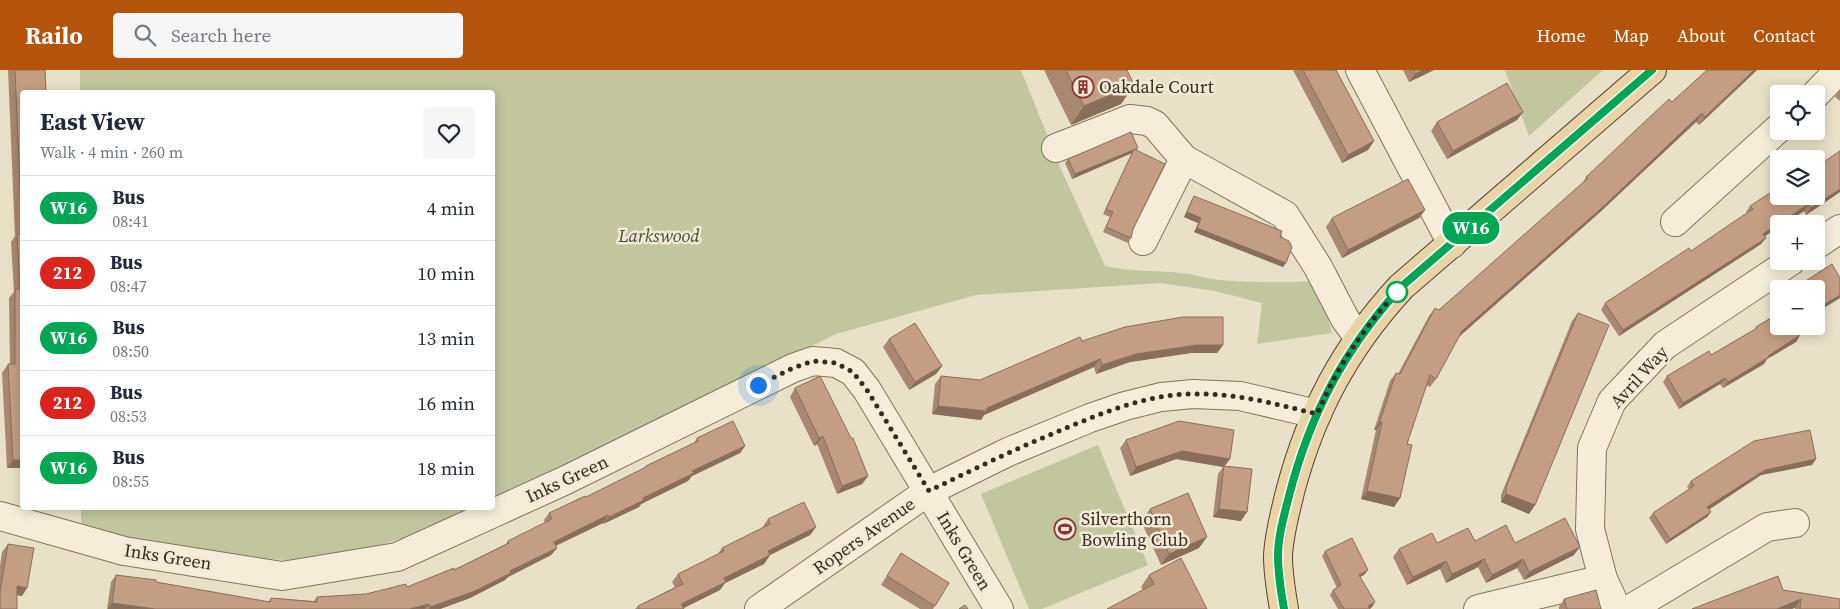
<!DOCTYPE html>
<html lang="en">
<head>
<meta charset="utf-8">
<style>
  body { margin:0; font-family:"Source Serif 4",serif; background:#f6f6f7; color:#1f2937; height:100vh; display:flex; flex-direction:column; font-size:19px; white-space:nowrap }
  * { box-sizing:border-box; margin:0 }
  p { font-size:16px; color:#747a83 }
  .icon { flex:none; width:28px; height:28px; fill:none; stroke:currentColor; stroke-width:2; stroke-linecap:round; stroke-linejoin:round }
  .map { position:relative; flex:1; overflow:hidden }
  .panel { position:absolute; left:20px; top:20px; width:475px; height:420px; display:flex; flex-direction:column; background:#fff; border-radius:5px; box-shadow:0 2px 12px #0003 }
  .panel>* { flex:none }
  .badge { padding:0 10px; border-radius:16px; font-size:18px; line-height:32px }
  .tools { position:absolute; left:1770px; top:15px; display:grid; gap:10px }
  .tools a { display:grid; place-items:center; width:55px; height:55px; border-radius:5px; background:#fff; box-shadow:0 2px 12px #0003; font-size:25px }
  .you { position:absolute; width:25px; height:25px; margin:-12px; border:4px solid #fff; border-radius:50%; background:#1a73e8; box-shadow:0 0 0 8px #1a73e833 }
  .map>.badge { position:absolute; translate:-50% -50%; box-shadow:0 0 0 2px #fff }
  .round { display:grid; place-items:center; flex:none; width:52px; height:52px; border-radius:5px; background:#f6f6f7 }
  .headline { display:flex; align-items:center; justify-content:space-between; height:85px; padding:0 20px }
  h1 { font-size:24px; font-weight:700; line-height:38px }
  ul { padding:0; list-style:none }
  li { display:flex; align-items:center; gap:15px; height:65px; padding:0 20px; border-top:1px solid #e0e1e3 }
  li div { flex:1 }
  li b { display:block; font-size:19px }
  li em { font-style:normal }
  li .badge { min-width:55px; font-weight:700; text-align:center }
  header { display:flex; align-items:center; gap:30px; box-sizing:border-box; height:70px; padding:0 25px; background:#b45309; color:#fff }
  header strong { font-size:24px }
  nav { display:flex; gap:28px; margin-inline-start:auto; font-size:18px }
  .search { width:350px; height:45px; background:#f6f6f7; display:flex; align-items:center; gap:12px; box-sizing:border-box; padding:0 18px; border-radius:5px; color:#747a83; font-size:19px }
  .map>svg:first-child { display:block }
</style>
</head>
<body>
<header>
<strong>Railo</strong>
<div class="search"><svg class="icon" aria-label="search" viewBox="0 0 24 24"><circle cx="10" cy="10" r="6"/><path d="M15 15l6 6"/></svg>Search here</div>
<nav><a>Home</a><a>Map</a><a>About</a><a>Contact</a></nav>
</header>
<div class="map">
<svg width="1840" height="539" viewBox="0 0 1840 539">
  <rect width="100%" height="100%" fill="#e9e0c8"/>
  <g fill="#c1c69d">
    <path d="M80,0H1021L1060,97L1105,196C1131,202 1154,200 1181,203C1191,204 1201,207 1211,209C1245,213 1280,213 1314,211L1325,238L1332,263L1257,274L1262,233L1215,221L1160,213L976,225L836,264L493,434L492,22H80Z"/>
    <path d="M1505,0H1603L1529,66Z"/>
    <path d="M1098,375L1148,495L1042,539H1029L981,424Z"/>
    <path d="M81,438H486L454,453L363,480L286,490L206,485L81,456Z"/>
  </g>
  <g fill="none" stroke-linecap="round" stroke-linejoin="round">
    <g stroke="#83735f" stroke-width="30">
      <g id="minor">
        <path d="M1360,0L1452,174"/>
        <path d="M1816,24L1839,0"/>
        <path d="M1056,78L1130,49L1147,51L1155,55L1184,89L1285,145L1318,197L1345,249L1359,268"/>
        <path d="M1675,152L1779,58"/>
        <path d="M1143,171L1184,89"/>
        <path d="M1816,175L1840,159"/>
        <path d="M0,446L124,481L282,506L397,487L566,410L793,298L813,291L836,293L853,302L867,320L999,539"/>
        <path d="M759,539L929,421L1008,382L1090,348L1125,336L1161,327L1193,324L1240,326L1317,344"/>
        <path d="M1478,539L1603,509"/>
        <path d="M1617,539L1603,509L1590,459L1592,378L1612,331L1665,275L1791,191"/>
        <path d="M1630,539L1767,457L1795,453"/>
      </g>
    </g>
    <g stroke="#524133" stroke-width="30">
      <path id="major" d="M1284,539C1281,521 1278,504 1278,486C1279,464 1285,443 1290,422C1311,342 1345,278 1401,217L1652,0"/>
    </g>
    <use href="#minor" stroke="#f5edda" stroke-width="28"/>
    <use href="#major" stroke="#e8d4a5" stroke-width="28"/>
  </g>
  <g fill="#a88870">
    <path d="M8,0H45L22,22V398H7L2,303L8,294H10L9,228L14,222L11,172L15,166Z"/>
    <path d="M1044,0H1127L1134,15L1121,34L1071,55Z"/>
    <path d="M1293,0H1336L1374,71L1368,80L1342,93Z"/>
    <path d="M1403,0H1434L1409,12Z"/>
    <path d="M1707,0H1757L1699,55L1696,52L1599,143L1459,267L1436,309L1430,317L1426,315L1407,374L1400,428L1394,437L1361,429L1376,360H1374L1390,311L1396,303L1398,304L1429,246L1435,238L1439,240L1582,114L1586,107L1672,32Z"/>
    <path d="M1840,20V31L1835,27Z"/>
    <path d="M1523,42L1517,50L1447,89L1431,61L1437,52Z"/>
    <path d="M1136,80L1133,159L1131,168L1128,173L1103,162L1110,147L1103,144L1132,83L1072,109L1065,93L1068,89Z"/>
    <path d="M1840,122L1806,145L1804,141L1784,154H1779L1765,166L1761,174L1619,266L1601,240L1605,233L1691,181L1747,143L1746,142L1750,136Z"/>
    <path d="M1194,126L1280,167L1283,197L1194,162L1198,153L1184,147L1191,131Z"/>
    <path d="M1425,140L1419,148L1342,188L1326,157L1332,148Z"/>
    <path d="M1832,194L1822,240L1820,250L1816,219H1800L1799,218L1804,212Z"/>
    <path d="M1779,237V256L1798,263L1800,265L1796,272L1767,289L1764,294L1723,318L1720,314L1679,339L1663,312L1667,306L1711,285L1754,260L1756,257L1778,243L1776,241Z"/>
    <path d="M1578,243L1535,435L1529,444L1501,432V425L1572,251Z"/>
    <path d="M889,269L942,296L936,304L909,320L883,277Z"/>
    <path d="M1082,271L1223,275L1217,283H1191L1130,292L1096,304L1094,297L984,345L981,350L932,344L935,314L941,306L980,310Z"/>
    <path d="M795,318L868,406L862,414L837,424L817,374L814,376L790,327Z"/>
    <path d="M697,368L745,376L740,383L692,406L688,411L641,434L639,437L603,454V453L556,476L557,478L551,485L508,507L505,510L470,528L440,539H107L111,512L116,505L268,532L271,528L314,531L317,527L366,524L407,517L454,500L506,474L508,471L545,453L544,450L549,443L586,427L643,399L646,396L694,373Z"/>
    <path d="M1126,370L1230,389L1224,396L1241,451L1213,447L1218,404L1223,397L1176,389L1130,406L1120,378Z"/>
    <path d="M1812,395L1761,405L1709,439L1711,442L1707,447L1666,474L1649,448L1653,443L1689,419L1687,417L1691,411Z"/>
    <path d="M1150,439L1199,478L1161,495L1141,451Z"/>
    <path d="M768,449L816,457L810,465L770,485L764,494L725,513L720,520L683,538L684,539H635L638,536L675,517L672,512L678,504L717,485L722,478L762,458Z"/>
    <path d="M1475,471L1515,473L1574,485L1524,510L1517,498L1486,513L1478,497L1446,513L1440,499L1407,515L1393,487L1399,479L1437,473Z"/>
    <path d="M8,474L22,526L17,525L0,539V496L2,482Z"/>
    <path d="M1325,481L1364,505L1360,507L1372,537L1370,539H1338L1330,525L1333,520L1337,518L1322,486Z"/>
    <path d="M901,483L949,513L933,539H920L881,515Z"/>
    <path d="M1149,505L1207,539L1143,520L1141,517Z"/>
    <path d="M1783,520L1840,539H1795V538L1692,539Z"/>
    <path d="M1564,529L1601,539H1559V537Z"/>
  </g>
  <g fill="#886f5b">
    <path d="M1423,0H1434L1409,12L1415,4Z"/>
    <path d="M1754,0H1757L1699,55L1705,47Z"/>
    <path d="M1134,15L1121,34L1071,55L1084,36Z"/>
    <path d="M1523,42L1517,50L1447,89L1453,81Z"/>
    <path d="M1702,43L1696,52L1599,143L1456,269L1462,261Z"/>
    <path d="M1374,71L1368,80L1342,93L1348,85Z"/>
    <path d="M1138,78L1135,82L1134,79L1132,83L1072,109L1075,104Z"/>
    <path d="M1840,119V122L1806,145L1811,138Z"/>
    <path d="M1808,135L1804,141L1784,154H1779V157L1759,170L1763,164Z"/>
    <path d="M1425,140L1419,148L1342,188L1348,180Z"/>
    <path d="M1187,142L1201,148L1198,153L1184,147Z"/>
    <path d="M1197,158L1286,193L1283,197L1194,162Z"/>
    <path d="M1766,168L1761,174L1619,266L1623,260Z"/>
    <path d="M1840,225V228L1816,243L1820,237Z"/>
    <path d="M1824,243L1820,250L1816,252V248Z"/>
    <path d="M1803,256H1809L1792,267L1797,260Z"/>
    <path d="M1800,265L1796,272L1767,289L1764,294L1723,318L1728,312Z"/>
    <path d="M1197,275H1223L1217,283H1191L1130,292L1096,304L1102,295L1136,284Z"/>
    <path d="M1100,289L1094,297L984,345L981,350L932,344L938,336L987,338Z"/>
    <path d="M942,296L936,304L909,320L915,312Z"/>
    <path d="M1725,308L1720,314L1679,339L1683,333Z"/>
    <path d="M1380,351L1382,352L1376,360H1374Z"/>
    <path d="M823,366L817,374L814,376L819,368Z"/>
    <path d="M745,376L740,383L692,406L688,411L641,434L639,437L603,454L609,447L692,401Z"/>
    <path d="M1182,381L1230,389L1224,397L1176,389L1130,406L1136,397Z"/>
    <path d="M1816,389L1812,395L1761,405L1704,443L1707,437L1765,400Z"/>
    <path d="M13,390H22V398H7Z"/>
    <path d="M868,406L862,414L837,424L842,416Z"/>
    <path d="M1367,421L1400,428L1394,437L1361,429Z"/>
    <path d="M1506,424L1535,435L1529,444L1501,432Z"/>
    <path d="M1219,439L1247,442L1241,451L1213,447Z"/>
    <path d="M1711,442L1707,447L1666,474L1670,469Z"/>
    <path d="M608,445L603,453L548,479L554,472Z"/>
    <path d="M816,457L810,465L762,489L768,481Z"/>
    <path d="M1207,467L1199,478L1161,495L1169,484Z"/>
    <path d="M1580,477L1574,485L1524,510L1529,502Z"/>
    <path d="M557,478L551,485L508,507L505,510L470,528L440,539H429L430,537L510,501Z"/>
    <path d="M770,485L764,494L725,513L720,520L682,539L681,534L724,508Z"/>
    <path d="M1484,489L1478,497L1446,513L1452,504Z"/>
    <path d="M1523,489L1517,498L1486,513L1492,505Z"/>
    <path d="M1446,491L1440,499L1407,515L1413,507Z"/>
    <path d="M1368,500L1364,505L1356,509L1359,505Z"/>
    <path d="M17,516L27,518L22,526L11,524Z"/>
    <path d="M1801,529L1795,538L1792,539H1777Z"/>
    <path d="M1375,532L1372,537L1369,539L1368,536Z"/>
    <path d="M112,533L155,539H108Z"/>
    <path d="M429,534L425,539H410Z"/>
  </g>
  <g fill="#c39e82" stroke="#886f5b">
    <path d="M15,0H45L46,22H22V390H13L8,294H15V219H20L17,164H22Z"/>
    <path d="M1066,0H1127L1134,15L1084,36Z"/>
    <path d="M1303,0H1336L1374,71L1348,85Z"/>
    <path d="M1413,0H1423L1415,4Z"/>
    <path d="M1707,0H1754L1705,47L1702,43L1605,135L1462,261L1436,309L1430,305L1407,374L1412,375L1400,428L1367,421L1382,352L1380,351L1396,303L1400,304L1435,238L1439,240L1588,108L1586,107L1669,29L1672,32Z"/>
    <path d="M1507,13L1523,42L1453,81L1437,52Z"/>
    <path d="M1131,62L1138,78L1075,104L1068,89Z"/>
    <path d="M1134,79L1165,94L1133,159L1131,168L1106,157L1113,142L1106,139Z"/>
    <path d="M1840,81V119L1811,138L1808,135L1801,139L1763,164L1766,168L1623,260L1605,233L1689,178L1691,181L1735,151L1753,139L1750,136L1779,117V126H1816V97Z"/>
    <path d="M1408,109L1425,140L1348,180L1332,148Z"/>
    <path d="M1194,126L1282,161L1280,167L1289,171L1292,177L1286,193L1197,158L1201,148L1187,142Z"/>
    <path d="M1832,194L1840,208V225L1820,237L1824,243L1816,248V219H1806L1808,218L1804,212Z"/>
    <path d="M1578,243L1609,255L1535,435L1506,424V417Z"/>
    <path d="M1779,243V256H1803L1797,260L1800,265L1768,286L1769,287L1728,312L1725,308L1683,333L1667,306L1709,281L1711,285L1757,258L1756,257Z"/>
    <path d="M1183,247H1223V275H1197L1136,284L1102,295L1100,289L987,338V341L938,336L941,306L980,310L1080,267L1082,271L1125,257Z"/>
    <path d="M915,253L942,296L915,312L889,269Z"/>
    <path d="M820,306L851,368H853L868,406L842,416L823,366L819,368L795,318Z"/>
    <path d="M733,351L745,376L692,401L694,403L643,428L644,430L609,447L608,445L554,472L557,478L510,501L511,503L475,521L430,537L429,534L410,539H155L112,533L116,505L156,510V512L270,532L271,528L317,532V527L366,524L406,514L407,517L454,498V500L509,473L508,471L552,449L549,443L585,426L586,427L646,397V396L698,371L697,368Z"/>
    <path d="M1179,351L1234,360L1230,389L1182,381L1136,397L1126,370Z"/>
    <path d="M1810,360L1816,389L1765,400L1707,437L1711,442L1670,469L1653,443L1694,416L1691,411L1754,371Z"/>
    <path d="M1224,396L1252,399L1247,442L1219,439Z"/>
    <path d="M1188,423L1207,467L1169,484L1150,439Z"/>
    <path d="M804,432L816,457L768,481L770,485L724,508L726,512L681,534L684,539H639L638,536L683,514L678,504L724,481L722,478L770,454L768,449Z"/>
    <path d="M1565,448L1580,477L1529,502L1523,489L1492,505L1484,489L1452,504L1446,491L1413,507L1399,479L1432,463L1437,473L1468,458L1475,471L1506,455L1515,473Z"/>
    <path d="M1352,468L1368,500L1359,505L1375,532L1368,536L1370,539H1344L1333,520L1341,515L1325,481Z"/>
    <path d="M8,474L34,478L27,518L17,516V539H0V522Z"/>
    <path d="M901,483L949,513L935,536L887,506Z"/>
    <path d="M1181,488L1207,539H1107L1154,514L1149,505Z"/>
    <path d="M1778,506L1783,520L1840,529V539H1800L1801,529L1777,539H1692Z"/>
    <path d="M1596,520L1601,539H1567L1564,529Z"/>
    <path d="M965,535L968,539H959Z"/>
  </g>
  <g fill="none" stroke-linecap="round" stroke-linejoin="round">
    <g stroke="#fff" stroke-width="11">
      <path id="line" d="M1284,539C1281,522 1278,504 1278,486C1278,466 1284,446 1289,426C1310,344 1344,280 1401,217L1652,0"/>
    </g>
    <use href="#line" stroke="#00a651" stroke-width="8"/>
    <path stroke="#352b21" stroke-width="5" stroke-dasharray="0 9" d="M758,315L793,298L813,291L836,293L853,302L867,320L929,421C972,400 1015,379 1059,361C1102,343 1147,324 1194,324C1236,323 1276,334 1317,344C1324,329 1331,313 1340,298C1357,269 1378,242 1401,217L1397,222"/>
  </g>
  <defs>
    <g id="building-ring" transform="scale(1.125)"><circle r="9.5" fill="#f2ead7" stroke="#8b3636" stroke-width="1.5"/><path d="M-4-6H4V6H1V3H-1V6H-4ZM-2.5-4.3h1.7v1.8h-1.7ZM.8-4.3h1.7v1.8H.8ZM-2.5-1h1.7V.8h-1.7ZM.8-1h1.7V.8H.8Z" fill="#8b3636"/></g>
    <g id="stadium-ring" transform="scale(1.125)"><circle r="9.5" fill="#f2ead7" stroke="#8b3636" stroke-width="1.5"/><path d="M0-5a6.5 5 0 1 0 0 10a6.5 5 0 1 0 0-10ZM-3.5-1.8h7v3.6h-7Z" fill="#8b3636"/></g>
  </defs>
  <g fill-rule="evenodd">
    <use href="#building-ring" x="1083" y="17"/>
    <use href="#stadium-ring" x="1065" y="459"/>
  </g>
  <circle fill="#fff" stroke="#00a651" stroke-width="2.5" cx="1397" cy="222" r="10"/>
  <g text-anchor="middle" stroke-width="5" stroke-linejoin="round" paint-order="stroke">
    <g font-size="18" fill="#352b21" stroke="#f2ead7" text-anchor="start">
      <text x="1099" y="23">Oakdale Court</text>
      <text x="1081" y="455">Silverthorn<tspan x="1081" dy="21">Bowling Club</tspan></text>
    </g>
    <g font-size="18" font-style="italic" fill="#464f2a" stroke="#f2ead7">
      <text x="659" y="172">Larkswood</text>
    </g>
    <g font-size="18" fill="#352b21" stroke="#f2ead7">
      <text transform="translate(1639 307) rotate(-48)" y="6">Avril Way</text>
      <text transform="translate(567 409) rotate(-25)" y="6">Inks Green</text>
      <text transform="translate(864 466) rotate(-35)" y="6">Ropers Avenue</text>
      <text transform="translate(964 481) rotate(59)" y="6">Inks Green</text>
      <text transform="translate(168 487) rotate(9)" y="6">Inks Green</text>
    </g>
  </g>
</svg>
<div class="tools">
<a><svg class="icon" aria-label="locate" viewBox="0 0 24 24"><circle cx="12" cy="12" r="6"/><path d="M12 2v4M12 18v4M2 12h4M18 12h4"/></svg></a>
<a><svg class="icon" aria-label="layers" viewBox="0 0 24 24"><path d="M12 4l9 5-9 5-9-5zM3 14l9 5 9-5"/></svg></a>
<a>+</a>
<a>−</a>
</div>
<div class="you" style="left:758px;top:315px"></div>
<b class="badge" style="left:1471px;top:158px;background:#00a651;color:#fff">W16</b>
<section class="panel">
<div class="headline"><div><h1>East View</h1><p>Walk · 4 min · 260 m</p></div><a class="round"><svg class="icon" aria-label="heart" viewBox="0 0 24 24"><path d="M12 20l-8-8c-3-5 5-10 8-4 3-6 11-1 8 4z"/></svg></a></div>
<ul>
<li><span class="badge" style="background:#00a651;color:#fff">W16</span><div><b>Bus</b><p>08:41</p></div><em>4 min</em></li>
<li><span class="badge" style="background:#dc241f;color:#fff">212</span><div><b>Bus</b><p>08:47</p></div><em>10 min</em></li>
<li><span class="badge" style="background:#00a651;color:#fff">W16</span><div><b>Bus</b><p>08:50</p></div><em>13 min</em></li>
<li><span class="badge" style="background:#dc241f;color:#fff">212</span><div><b>Bus</b><p>08:53</p></div><em>16 min</em></li>
<li><span class="badge" style="background:#00a651;color:#fff">W16</span><div><b>Bus</b><p>08:55</p></div><em>18 min</em></li>
</ul>
</section>
</div>
</body>
</html>
